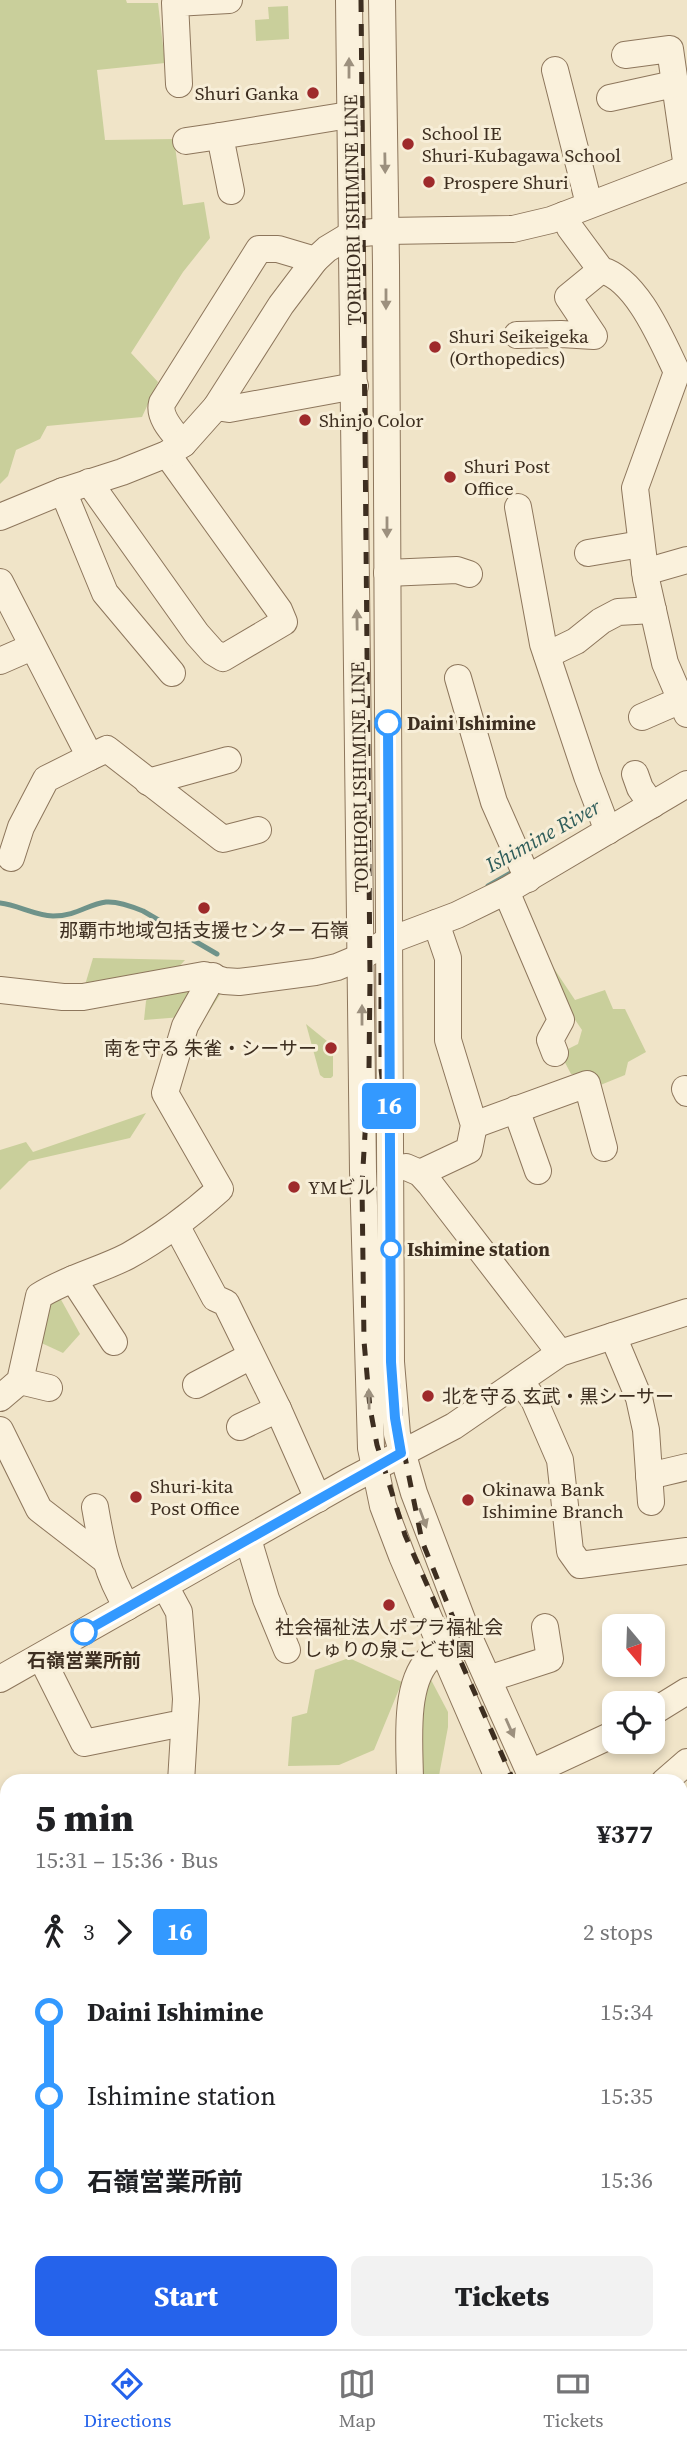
<!DOCTYPE html>
<html lang="en">
<head>
<meta charset="utf-8">
<style>
  body { margin:0; font-family:"Source Serif 4","Noto Sans JP",serif; background:#f2f2f2; color:#202124; height:100vh; display:flex; flex-direction:column; font-size:26px; white-space:nowrap }
  * { box-sizing:border-box; margin:0 }
  p { font-size:23px; color:#757577 }
  .icon { flex:none; width:38px; height:38px; fill:none; stroke:currentColor; stroke-width:2; stroke-linecap:round; stroke-linejoin:round }
  .map { position:relative; flex:1; overflow:hidden }
  .sheet { position:absolute; left:0px; top:1774px; width:688px; height:576px; display:flex; flex-direction:column; background:#fff; border-radius:21px 21px 0 0; box-shadow:0 4px 10px #0003 }
  .sheet>* { flex:none }
  .badge { padding:0 14px; border-radius:5px; font-size:24px; line-height:46px }
  .needle { width:46px; rotate:161deg }
  .controls { position:absolute; left:602px; top:1614px; display:grid; gap:14px }
  .controls a { display:grid; place-items:center; width:63px; height:63px; border-radius:14px; background:#fff; box-shadow:0 4px 10px #0003; font-size:35px }
  .map>.badge { position:absolute; translate:-50% -50%; box-shadow:0 0 0 4px #fff }
  .legs { display:flex; align-items:center; gap:10px; height:77px; padding:0 35px; font-size:23px }
  .legs p { margin-inline-start:auto }
  .headline { display:flex; align-items:center; justify-content:space-between; height:119px; padding:0 35px }
  h1 { font-size:38px; font-weight:800; line-height:52px }
  .action { display:flex; gap:14px; margin-top:auto; padding:14px 35px }
  .action a { flex:1; height:80px; border-radius:14px; background:#2563eb; color:#fff; font-size:28px; font-weight:800; line-height:80px; text-align:center }
  .action a+a { background:#f2f2f2; color:#202124 }
  ul { padding:0 35px; list-style:none }
  li { display:flex; align-items:center; gap:24px; height:84px; font-size:26px }
  li i { display:grid; place-items:center; width:10px; height:100%; margin:0 9px; background:currentColor }
  li i::after { content:''; width:18px; height:18px; margin:-9px; border:5px solid; border-radius:50%; background:#fff }
  li p { margin-inline-start:auto }
  li:first-child i { background:linear-gradient(#0000 50%,currentColor 0) }
  li:last-child i { background:linear-gradient(currentColor 50%,#0000 0) }
  .menu { display:flex; justify-content:space-around; align-items:center; height:98px; border-top:2px solid #e0e0e0; background:#fff; font-size:19px; color:#757577 }
  .menu a { display:grid; justify-items:center; gap:4px }
  .menu .active { color:#2563eb }
  .map>svg:first-child { display:block }
</style>
</head>
<body>
<div class="map">
<svg width="687" height="2349" viewBox="0 0 687 2349">
  <rect width="100%" height="100%" fill="#f0e4c8"/>
  <g fill="#c9cf9b">
    <path d="M0,0H126L127,3H158L165,63L97,70L105,140L174,139L183,205L204,202L210,238L183,272L131,353L158,382L142,417L47,426L40,439L16,450L8,476L0,484Z"/>
    <path d="M288,6L289,39L256,41L255,20L269,19L268,7Z"/>
    <path d="M93,958L185,960L176,970L85,985Z"/>
    <path d="M553,967L575,1000L605,990L613,1009H625L646,1052L628,1062L625,1075L598,1086L590,1074H571L560,1053L578,1044L582,1030L561,999L547,969Z"/>
    <path d="M198,982L221,993L207,1015L144,1020L146,1001L151,992Z"/>
    <path d="M306,1024L333,1046V1076L331,1078H324L320,1075Z"/>
    <path d="M146,1113L130,1138L29,1161L0,1190V1150L26,1142L33,1152Z"/>
    <path d="M59,1296L80,1334L63,1353L35,1340L45,1300Z"/>
    <path d="M349,1658L402,1682L374,1750L339,1765L288,1766L292,1717L307,1713L315,1670Z"/>
    <path d="M429,1676L448,1712V1727L438,1781L421,1782V1705Z"/>
  </g>
  <g fill="none" stroke-linecap="round" stroke-linejoin="round">
    <g stroke="#6f938a" stroke-width="5">
      <path d="M488,886L516,870"/>
      <path d="M0,903C18,905 34,915 53,916C77,916 88,904 106,902C118,901 131,906 143,911L217,954"/>
    </g>
    <g stroke="#8d765c" stroke-width="28">
      <g id="minor">
        <path d="M349,0L363,1171L371,1448L383,1506L402,1556L500,1782"/>
        <path d="M382,0L386,265L391,1362L397,1434L414,1493L468,1635L534,1782"/>
        <path d="M625,55L670,49L687,168"/>
        <path d="M555,70L589,204"/>
        <path d="M179,84L175,3L229,0"/>
        <path d="M610,98L674,84"/>
        <path d="M186,141L220,136"/>
        <path d="M231,191L220,136L349,115"/>
        <path d="M564,215L570,228L601,270C637,279 662,341 677,372L635,488L646,579L653,610L665,663L687,714"/>
        <path d="M517,335L561,334L594,336L568,297L601,270"/>
        <path d="M216,407L281,305L315,260L327,249L352,234L386,231L513,229L551,220L687,168"/>
        <path d="M183,444C174,433 158,418 162,403L259,249H278L315,260"/>
        <path d="M89,482L197,634L213,652L223,658L284,622L279,610L167,454"/>
        <path d="M63,491L105,593L172,673"/>
        <path d="M518,507L543,644L587,776L608,831"/>
        <path d="M0,517L63,491L122,472L167,454L183,444L216,407L229,409L355,386"/>
        <path d="M588,553L641,544"/>
        <path d="M645,572L687,560"/>
        <path d="M387,573L457,570L469,574"/>
        <path d="M0,582L90,757L46,779L21,827L11,858"/>
        <path d="M547,655L576,641L601,621L618,612L653,610"/>
        <path d="M0,661L32,647"/>
        <path d="M458,678L494,802L528,879"/>
        <path d="M642,717L681,700"/>
        <path d="M90,757L107,749L223,839L258,830"/>
        <path d="M635,774L640,788L652,805"/>
        <path d="M148,782L228,760"/>
        <path d="M506,891L561,1020L550,1040L555,1053"/>
        <path d="M0,990L63,997H83L204,975L224,981L239,982L315,972L337,967L361,957L388,941L457,915L506,891L687,784"/>
        <path d="M685,1089L687,1093"/>
        <path d="M516,1109L538,1171"/>
        <path d="M474,1125L587,1084L604,1148"/>
        <path d="M406,1167L420,1173L430,1184L560,1353"/>
        <path d="M420,1173L469,1150L474,1125L448,1040V958L436,923"/>
        <path d="M177,1227L215,1298L226,1303L278,1409L318,1499"/>
        <path d="M73,1279L114,1342"/>
        <path d="M613,1336L639,1398L646,1430L651,1502"/>
        <path d="M20,1381L49,1388"/>
        <path d="M520,1381L534,1400L560,1460L570,1551L580,1565L687,1551"/>
        <path d="M196,1385L251,1356"/>
        <path d="M0,1398L20,1381L39,1296C67,1278 99,1271 128,1256C162,1237 191,1215 220,1189L165,1093L185,1026L213,976"/>
        <path d="M240,1427L278,1409"/>
        <path d="M0,1430L39,1509L105,1560"/>
        <path d="M649,1476L687,1467"/>
        <path d="M95,1507C102,1547 106,1572 127,1607"/>
        <path d="M248,1539L266,1599L287,1650"/>
        <path d="M165,1586L179,1612L186,1699L181,1782"/>
        <path d="M41,1657L84,1743L173,1725"/>
        <path d="M0,1679L349,1481L454,1426L560,1353L687,1312"/>
        <path d="M488,1679L550,1659L545,1627"/>
        <path d="M653,1712L687,1691"/>
        <path d="M530,1773L614,1734"/>
        <path d="M410,1782C410,1748 403,1687 428,1660C431,1657 438,1654 442,1652"/>
        <path d="M664,1782L687,1762"/>
        <path d="M0,1869L7,1867"/>
        <path d="M681,1936L687,1920"/>
        <path d="M0,2028L4,2025L7,2029"/>
        <path d="M681,2109L687,2123"/>
        <path d="M681,2185L687,2200"/>
        <path d="M0,2271L7,2272"/>
        <path d="M24,2343L25,2349"/>
        <path d="M465,2343V2349"/>
        <path d="M114,2349L115,2343"/>
        <path d="M615,2349L616,2343"/>
      </g>
    </g>
    <use href="#minor" stroke="#faf1dc" stroke-width="26"/>
    <g stroke="#3d2e20" stroke-width="5" stroke-dasharray="12 12" stroke-linecap="butt">
      <path d="M361,0L370,977L369,1068L362,1184L364,1341L370,1408L377,1445L405,1535L514,1782"/>
      <path d="M381,973V1069L393,1172L396,1365L403,1447L422,1541L465,1647"/>
      <path d="M681,2134L687,2148"/>
      <path d="M681,2159L687,2173"/>
    </g>
  </g>
  <defs><path id="oneway-solid" d="M-6-.8H1V-3.2L6.5 0L1 3.2V.8H-6Z" transform="scale(1.75)"/></defs>
  <g fill="#9c907e">
    <use href="#oneway-solid" transform="translate(349 68) rotate(-90)"/>
    <use href="#oneway-solid" transform="translate(385 163) rotate(89)"/>
    <use href="#oneway-solid" transform="translate(386 299) rotate(90)"/>
    <use href="#oneway-solid" transform="translate(387 527) rotate(90)"/>
    <use href="#oneway-solid" transform="translate(357 620) rotate(-91)"/>
    <use href="#oneway-solid" transform="translate(362 1015) rotate(-90)"/>
    <use href="#oneway-solid" transform="translate(369 1399) rotate(-91)"/>
    <use href="#oneway-solid" transform="translate(423 1518) rotate(70)"/>
    <use href="#oneway-solid" transform="translate(510 1728) rotate(66)"/>
  </g>
  <g fill="none" stroke-linecap="round" stroke-linejoin="round">
    <g stroke="#fff" stroke-width="16">
      <path id="line-1" d="M84,1632L401,1453L395,1418L391,1362L388,723"/>
    </g>
    <use href="#line-1" stroke="#39f" stroke-width="10"/>
  </g>
  <g fill="#9e2a2b" stroke="#f7eed8" stroke-width="2.5">
    <circle cx="313" cy="93" r="7"/>
    <circle cx="408" cy="144" r="7"/>
    <circle cx="429" cy="182" r="7"/>
    <circle cx="435" cy="347" r="7"/>
    <circle cx="305" cy="420" r="7"/>
    <circle cx="450" cy="477" r="7"/>
    <circle cx="204" cy="908" r="7"/>
    <circle cx="331" cy="1048" r="7"/>
    <circle cx="294" cy="1187" r="7"/>
    <circle cx="428" cy="1396" r="7"/>
    <circle cx="136" cy="1497" r="7"/>
    <circle cx="468" cy="1500" r="7"/>
    <circle cx="389" cy="1605" r="7"/>
  </g>
  <g fill="#fff" stroke="#39f" stroke-width="3.5">
    <circle cx="388" cy="723" r="12"/>
    <circle cx="391" cy="1249" r="9"/>
    <circle cx="84" cy="1632" r="12"/>
  </g>
  <g text-anchor="middle" stroke-width="6" stroke-linejoin="round" paint-order="stroke">
    <g font-size="19" fill="#3d2e20" stroke="#f7eed8" text-anchor="start">
      <text x="299" y="100" text-anchor="end">Shuri Ganka</text>
      <text x="422" y="140">School IE<tspan x="422" dy="22">Shuri-Kubagawa School</tspan></text>
      <text x="443" y="189">Prospere Shuri</text>
      <text x="449" y="343">Shuri Seikeigeka<tspan x="449" dy="22">(Orthopedics)</tspan></text>
      <text x="319" y="427">Shinjo Color</text>
      <text x="464" y="473">Shuri Post<tspan x="464" dy="22">Office</tspan></text>
      <text x="204" y="937" text-anchor="middle">那覇市地域包括支援センター 石嶺</text>
      <text x="317" y="1055" text-anchor="end">南を守る 朱雀・シーサー</text>
      <text x="308" y="1194">YMビル</text>
      <text x="442" y="1403">北を守る 玄武・黒シーサー</text>
      <text x="150" y="1493">Shuri-kita<tspan x="150" dy="22">Post Office</tspan></text>
      <text x="482" y="1496">Okinawa Bank<tspan x="482" dy="22">Ishimine Branch</tspan></text>
      <text x="389" y="1634" text-anchor="middle">社会福祉法人ポプラ福祉会<tspan x="389" dy="22">しゅりの泉こども園</tspan></text>
    </g>
    <g font-size="19" fill="#3d2e20" stroke="#f7eed8">
      <text transform="translate(352 210) rotate(-91)" y="7">TORIHORI ISHIMINE LINE</text>
      <text transform="translate(359 777) rotate(-91)" y="7">TORIHORI ISHIMINE LINE</text>
    </g>
    <g font-size="19" font-weight="bold" fill="#3d2e20" stroke="#f7eed8" text-anchor="start">
      <text x="407" y="730">Daini Ishimine</text>
      <text x="407" y="1256">Ishimine station</text>
      <text x="84" y="1667" text-anchor="middle">石嶺営業所前</text>
    </g>
    <g font-size="21" font-style="italic" fill="#2f5d5a" stroke="#f7eed8">
      <text transform="translate(543 836) rotate(-29)" y="7">Ishimine River</text>
    </g>
  </g>
</svg>
<div class="controls">
<a><svg class="needle" viewBox="-14 -14 28 28"><path d="M0-13l5 13h-10z" fill="#e53935"/><path d="M0 13l5-13h-10z" fill="#757577"/></svg></a>
<a><svg class="icon" aria-label="locate" viewBox="0 0 24 24"><circle cx="12" cy="12" r="6"/><path d="M12 2v4M12 18v4M2 12h4M18 12h4"/></svg></a>
</div>
<b class="badge" style="left:389px;top:1106px;background:#39f;color:#fff">16</b>
<section class="sheet">
<div class="headline"><div><h1>5 min</h1><p>15:31 – 15:36 · Bus</p></div><b>¥377</b></div>
<div class="legs"><svg class="icon" aria-label="walk" viewBox="0 0 24 24"><circle cx="13" cy="4" r="2"/><path d="M13 8l-2 6 4 7M11 14l-3 7M7 12l3-4h3l4 4"/></svg>3<svg class="icon" aria-label="forward" viewBox="0 0 24 24"><path d="M9 5l7 7-7 7"/></svg><b class="badge" style="background:#39f;color:#fff">16</b><p>2 stops</p></div>
<ul>
<li><i style="color:#39f"></i><b>Daini Ishimine</b><p>15:34</p></li>
<li><i style="color:#39f"></i><span>Ishimine station</span><p>15:35</p></li>
<li><i style="color:#39f"></i><b>石嶺営業所前</b><p>15:36</p></li>
</ul>
<div class="action"><a>Start</a><a>Tickets</a></div>
</section>
</div>
<nav class="menu">
<a class="active"><svg class="icon" aria-label="directions" viewBox="0 0 24 24"><path d="M12 3l9 9-9 9-9-9zM9 14v-3h6M13 9l2 2-2 2"/></svg>Directions</a>
<a><svg class="icon" aria-label="map" viewBox="0 0 24 24"><path d="M3 6l6-2 6 2 6-2v14l-6 2-6-2-6 2zM9 4v14M15 6v14"/></svg>Map</a>
<a><svg class="icon" aria-label="tickets" viewBox="0 0 24 24"><path d="M3 7h18v10H3zM15 7v10"/></svg>Tickets</a>
</nav>
</body>
</html>
